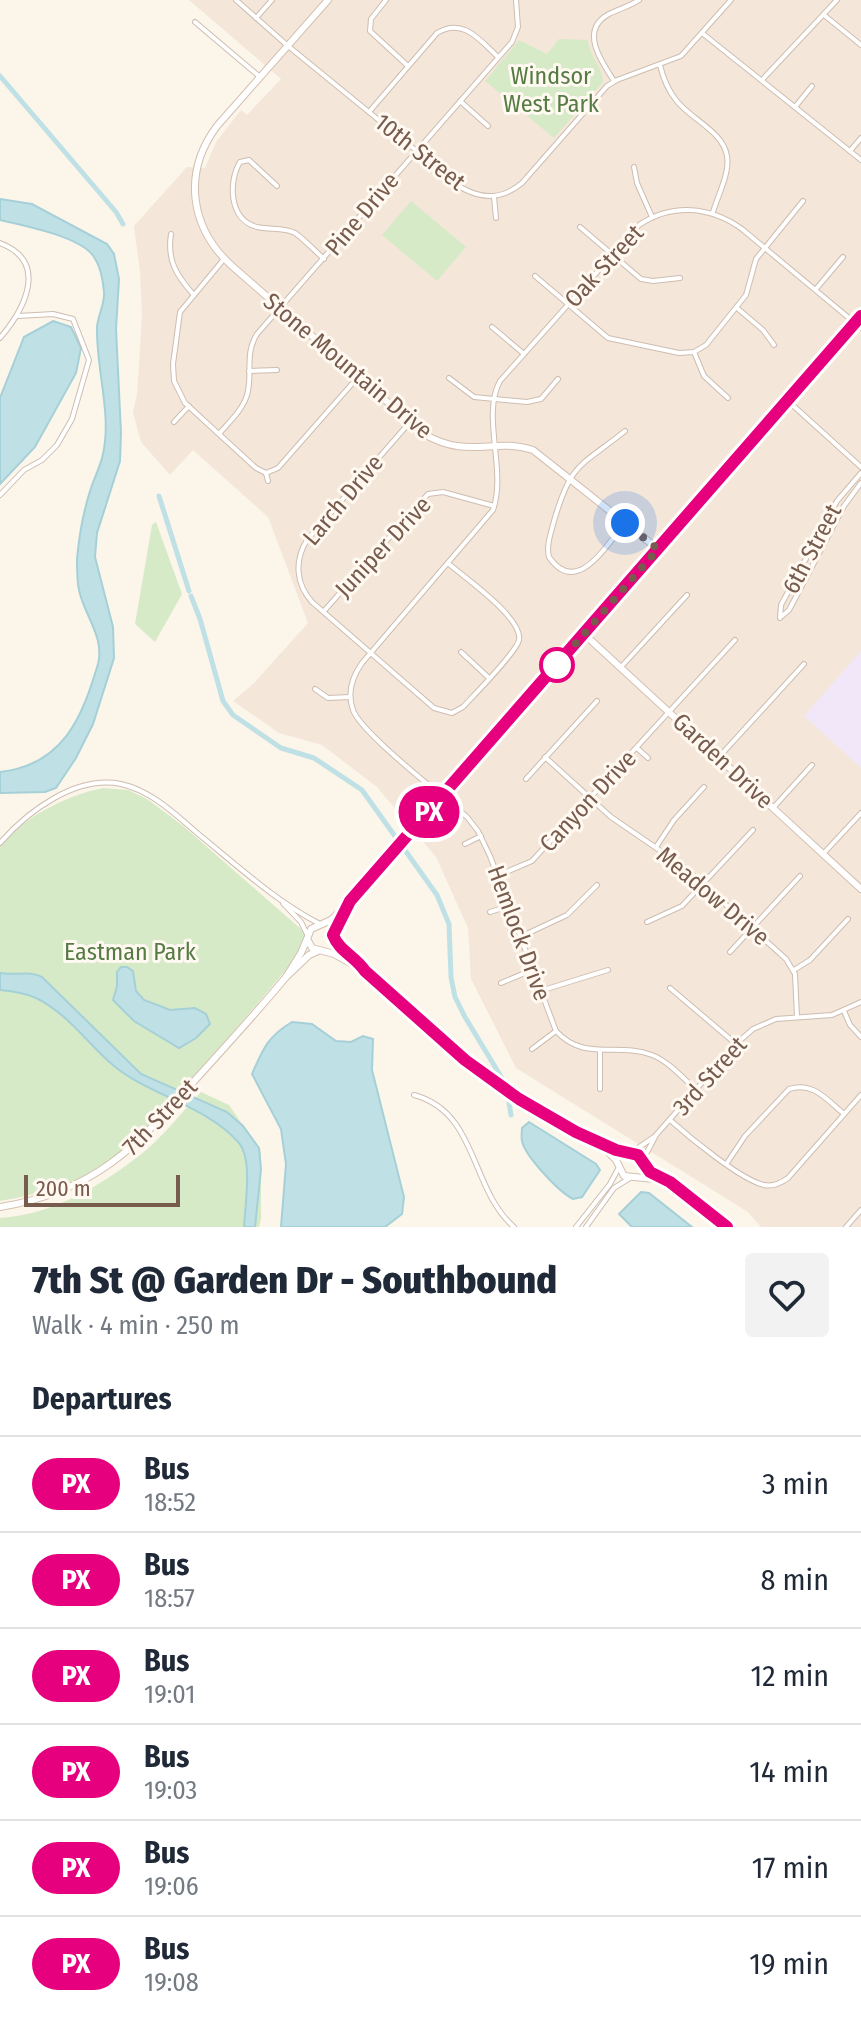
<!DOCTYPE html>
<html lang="en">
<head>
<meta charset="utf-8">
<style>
  body { margin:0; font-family:"Fira Sans Condensed",sans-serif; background:#f2f2f3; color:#1f2937; height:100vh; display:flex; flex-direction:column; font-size:30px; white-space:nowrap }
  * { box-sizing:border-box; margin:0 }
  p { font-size:26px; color:#747a83 }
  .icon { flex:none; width:44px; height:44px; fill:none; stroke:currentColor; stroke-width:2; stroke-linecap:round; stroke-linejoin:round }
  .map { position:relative; height:1227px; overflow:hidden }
  .sheet { display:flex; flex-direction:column; background:#fff; flex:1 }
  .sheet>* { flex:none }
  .badge { padding:0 16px; border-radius:26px; font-size:28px; line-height:52px }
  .scale { position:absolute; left:24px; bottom:20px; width:156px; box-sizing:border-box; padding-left:8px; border:4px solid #775c4e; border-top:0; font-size:22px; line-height:28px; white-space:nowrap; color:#775c4e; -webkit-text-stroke:6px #fff9f1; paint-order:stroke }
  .you { position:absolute; width:40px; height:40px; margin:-20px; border:6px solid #fff; border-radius:50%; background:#1a73e8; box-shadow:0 0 0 12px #1a73e833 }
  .map>.badge { position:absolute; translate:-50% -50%; box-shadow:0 0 0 4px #fff }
  h2 { padding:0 32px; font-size:30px; line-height:72px }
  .round { display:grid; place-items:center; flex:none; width:84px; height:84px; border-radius:8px; background:#f2f2f3 }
  .summary { display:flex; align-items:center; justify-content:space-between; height:136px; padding:0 32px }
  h1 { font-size:38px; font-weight:800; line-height:60px }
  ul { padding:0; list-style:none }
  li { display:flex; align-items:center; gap:24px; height:96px; padding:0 32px; border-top:2px solid #e0e1e3 }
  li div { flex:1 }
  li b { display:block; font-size:30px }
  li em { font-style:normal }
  li .badge { min-width:88px; font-weight:700; text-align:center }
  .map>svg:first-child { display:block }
</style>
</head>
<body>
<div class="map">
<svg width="861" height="1227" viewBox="0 0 861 1227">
  <rect width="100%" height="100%" fill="#fcf5ea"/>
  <path fill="#f4e7d9" d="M189,0H861V1227H761L748,1212L516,1068L471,979L468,928L436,857L377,787L322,745L279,733L233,701L253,684L308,623L268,517L193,450L170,475L141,442L133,412L137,395L142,316L140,272L134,226L187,167L205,168L216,142L241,110L247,115L281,79Z"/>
  <path fill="#f2e7f9" d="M861,651V768L804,716Z"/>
  <g fill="#d7eac8">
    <path d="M559,39L588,40C589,55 603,67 603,82L554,138L485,81L519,40L547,54Z"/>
    <path d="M411,201L466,247L437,281L382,235Z"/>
    <path d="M156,522L182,594L155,642L135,624L152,525Z"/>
    <path d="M103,788L128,790L147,799L182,825L309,936L310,941C269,990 229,1038 187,1085C163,1112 138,1142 108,1162C76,1184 38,1195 0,1201V845C27,816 64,796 103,788Z"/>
    <path d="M201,1092L229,1105L261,1152V1219L259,1227H0V1218C53,1215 104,1184 145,1151C165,1134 182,1112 201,1092Z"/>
  </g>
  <g fill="#bfe1e6" stroke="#a5d0d7" stroke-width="2">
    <path d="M0,199L32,204L107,244L114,254L119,279L116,329L121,433L120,461L97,533L95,557L113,627L114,658L93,724L76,758L56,788L45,792L0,793V772C63,765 82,718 98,664C105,637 84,615 79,590C77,581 77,568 77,559C79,537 84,509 91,488C95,476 101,465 103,454C112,414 96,369 97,327C98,315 105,304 104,292C103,280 101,267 94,257C82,237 23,225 0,220Z"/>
    <path d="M53,321L71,327L81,348L76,373L35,447L0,484V398L24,337Z"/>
    <path d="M121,967H127L133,971L136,991L144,1000L170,1010L195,1008L206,1014L210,1024L196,1038L179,1048L134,1021L113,1000L117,986V972Z"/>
    <path d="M0,973C15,976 30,970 42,977L141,1074L227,1112L243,1126L259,1148L261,1169L255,1227H244C245,1205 253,1160 239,1143C207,1106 149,1095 114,1066C88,1044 67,1013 36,998C25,993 12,991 0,990Z"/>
    <path d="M292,1022L312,1024L336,1041L351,1042L363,1036L373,1039L372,1070L404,1197L402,1214L385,1227H281L286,1164L281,1129L252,1074C263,1049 268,1036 292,1022Z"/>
    <path d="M529,1122L596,1164L600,1170L582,1197L573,1199C559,1192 525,1156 522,1141C521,1137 522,1132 522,1128Z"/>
    <path d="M641,1192L649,1193L692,1227H632L619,1214Z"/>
  </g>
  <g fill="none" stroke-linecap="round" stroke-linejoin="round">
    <g stroke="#bfe1e6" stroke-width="5">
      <path d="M0,76L116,212L123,224"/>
      <path d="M159,496L189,591"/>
      <path d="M191,596L200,619L223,701L233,715L281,748L314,758L362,790L437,895L449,924L451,977L455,997L465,1017L503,1080"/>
      <path d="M509,1103L511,1115"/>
    </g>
    <g stroke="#cebdb0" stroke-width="6">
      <g id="street">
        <path d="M236,0L288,46L462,188C484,200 503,199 522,183L607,86L617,80L681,56L731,0"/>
        <path d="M386,0L371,19L370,31L408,66"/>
        <path d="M824,15L861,45"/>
        <path d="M256,18L272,0"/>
        <path d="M195,22L260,77"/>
        <path d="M702,33L861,160"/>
        <path d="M660,65C663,78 668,90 676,100C690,119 723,131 727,156C730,173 718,195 713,212"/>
        <path d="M762,80L837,0"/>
        <path d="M614,81C601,61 579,30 609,14C619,9 630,6 639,0"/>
        <path d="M460,101L488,126"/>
        <path d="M795,107L812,86"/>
        <path d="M369,112L437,33C463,17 480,40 498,57"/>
        <path d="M850,151L861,138"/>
        <path d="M634,167L637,183L652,217"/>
        <path d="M277,186L249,160L240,162C228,182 229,220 257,227C269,230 284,227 295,233C305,240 315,251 324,259"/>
        <path d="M494,197L496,218"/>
        <path d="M580,227L641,279L653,281L680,278"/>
        <path d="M171,234C167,260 176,275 193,294"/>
        <path d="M0,243C50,262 24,310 0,338"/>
        <path d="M224,259L180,312L173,364L174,381L185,403L256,468L266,473L278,468L358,377"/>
        <path d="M535,276L608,338L679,353L694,352L706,345L746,295L756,259L803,201"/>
        <path d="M816,289L843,257"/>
        <path d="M737,308L763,330L774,345"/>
        <path d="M492,327L524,354"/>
        <path d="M694,352L704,376L728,398"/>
        <path d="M249,371L277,370"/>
        <path d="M449,378L474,397L527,402L541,399L558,379"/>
        <path d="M788,401L861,467"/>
        <path d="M174,422L189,406"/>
        <path d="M410,422L307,540C294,561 296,584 312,602L434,708L452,713L463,707C474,695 516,653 519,640C523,618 465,578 449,564"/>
        <path d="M625,431C580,467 571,462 554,521C551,533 546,545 549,557C577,598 607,544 625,523"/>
        <path d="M219,434C230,421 245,408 248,391C252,371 245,353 257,334L512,42L518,27L516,0"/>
        <path d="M266,473L268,481"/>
        <path d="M0,495L24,470L42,460L57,445L72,419L89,360L73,319L53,314L18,316"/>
        <path d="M324,611L428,494L443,492L494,506"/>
        <path d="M782,616L789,610L844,506L861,483"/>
        <path d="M780,618L781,605L837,501L861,473"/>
        <path d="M461,652L489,678"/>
        <path d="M621,667L687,595"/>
        <path d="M315,689L328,698L350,697"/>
        <path d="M637,748L648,758"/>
        <path d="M545,757L611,817L684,867L786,959L795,974L797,1017"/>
        <path d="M719,757L804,664"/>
        <path d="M526,779L597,701"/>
        <path d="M773,808L812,765"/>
        <path d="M0,843C28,811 76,775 121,784C153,791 178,817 202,837C240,868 277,902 320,924"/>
        <path d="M465,844L481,836"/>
        <path d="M656,847L674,820L704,787"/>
        <path d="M823,854L861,813"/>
        <path d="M497,876L532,861L735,640"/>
        <path d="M283,903L301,922L308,936"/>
        <path d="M490,912L509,906"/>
        <path d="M647,922L682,906L753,830"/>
        <path d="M520,937L567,915L597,885"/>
        <path d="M730,952L800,876"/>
        <path d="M794,970L810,960L848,919"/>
        <path d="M501,983L532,970"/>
        <path d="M670,988L736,1044"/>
        <path d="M540,991L608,970"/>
        <path d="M844,1011L850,1025L861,1037"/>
        <path d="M532,1049L556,1031"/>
        <path d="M600,1052V1089"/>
        <path d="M696,1090C683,1078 668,1061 652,1055C618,1042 584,1062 556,1031L490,856L478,831L467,817C444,797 361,733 353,710C347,693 352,677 362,663L493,510C507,471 481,415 500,381L639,225C672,203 710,206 742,229L861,328"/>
        <path d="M414,1095C478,1112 470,1189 514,1227"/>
        <path d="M670,1120C689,1137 741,1180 764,1185C773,1187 781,1183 788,1178L861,1095"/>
        <path d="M632,1152L654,1137"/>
        <path d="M643,1160L656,1135L736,1044L753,1029L776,1019L832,1015L861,1002"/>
        <path d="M727,1163L745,1136L789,1089C813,1081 827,1100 844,1114"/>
        <path d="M576,1227L610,1184L618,1169"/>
        <path d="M586,1227L614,1188L630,1178"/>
        <path d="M846,1227L861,1210"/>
      </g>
    </g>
    <g stroke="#d4bfb0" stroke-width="8">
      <g id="secondary">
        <path d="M328,0L217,126C182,173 190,228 232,266L424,434C469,460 493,437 533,450L658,549"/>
        <path d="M584,634L861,889"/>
        <path d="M333,935L350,901"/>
        <path d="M333,938C341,952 356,958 365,971L480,1072L544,1114L606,1150L616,1160L624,1176L654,1179L676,1190"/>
        <path d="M365,971L334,954L312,948L307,939L311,929L331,920L350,901L861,316"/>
        <path d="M286,977L301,953L307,939"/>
        <path d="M576,1132L616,1150L638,1155L650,1172L670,1182L676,1190L727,1227"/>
        <path d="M0,1207C95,1192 136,1147 196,1079C227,1045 257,1012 286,977L309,955L318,951"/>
      </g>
    </g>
    <use href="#street" stroke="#fff" stroke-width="4"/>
    <use href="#secondary" stroke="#fff" stroke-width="6"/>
  </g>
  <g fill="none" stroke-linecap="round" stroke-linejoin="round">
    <g stroke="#fff" stroke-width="18">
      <path id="line" d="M727,1227L670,1182L650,1172L638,1155L616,1150L576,1132L519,1099L465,1060L365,971C356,957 339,951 333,935L350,901L861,316"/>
    </g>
    <use href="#line" stroke="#e6007e" stroke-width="12"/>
    <path stroke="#775c4e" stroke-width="8" stroke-dasharray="0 14.4" d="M557,665L658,549L625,523"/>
  </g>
  <circle fill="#fff" stroke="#e6007e" stroke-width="4" cx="557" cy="665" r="16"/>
  <g text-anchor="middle" stroke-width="6" stroke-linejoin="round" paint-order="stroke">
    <g font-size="24" fill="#567c45" stroke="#fff9f1">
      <text x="551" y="84">Windsor<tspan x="551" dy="28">West Park</tspan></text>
      <text x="130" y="960">Eastman Park</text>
    </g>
    <g font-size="24" fill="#775c4e" stroke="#fff9f1">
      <text transform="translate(420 152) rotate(38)" y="8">10th Street</text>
      <text transform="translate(362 214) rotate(-50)" y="8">Pine Drive</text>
      <text transform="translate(604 266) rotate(-47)" y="8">Oak Street</text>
      <text transform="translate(348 366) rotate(40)" y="8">Stone Mountain Drive</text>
      <text transform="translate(343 500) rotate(-50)" y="8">Larch Drive</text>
      <text transform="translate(383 547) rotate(-47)" y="8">Juniper Drive</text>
      <text transform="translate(812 549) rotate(-62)" y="8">6th Street</text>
      <text transform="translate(723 761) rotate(43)" y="8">Garden Drive</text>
      <text transform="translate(588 801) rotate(-47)" y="8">Canyon Drive</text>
      <text transform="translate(713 896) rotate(40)" y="8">Meadow Drive</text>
      <text transform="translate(519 933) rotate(70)" y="8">Hemlock Drive</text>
      <text transform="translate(710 1076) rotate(-48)" y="8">3rd Street</text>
      <text transform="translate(160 1117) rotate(-46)" y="8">7th Street</text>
    </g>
  </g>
</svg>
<div class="scale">200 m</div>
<div class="you" style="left:625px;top:523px"></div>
<b class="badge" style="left:429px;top:812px;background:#e6007e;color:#fff">PX</b>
</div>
<section class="sheet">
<div class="summary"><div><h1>7th St @ Garden Dr - Southbound</h1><p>Walk · 4 min · 250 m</p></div><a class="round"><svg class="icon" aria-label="heart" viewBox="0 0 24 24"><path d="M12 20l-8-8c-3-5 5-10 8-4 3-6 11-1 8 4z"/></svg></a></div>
<h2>Departures</h2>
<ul>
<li><span class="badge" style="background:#e6007e;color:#fff">PX</span><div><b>Bus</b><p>18:52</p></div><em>3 min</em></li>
<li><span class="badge" style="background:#e6007e;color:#fff">PX</span><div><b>Bus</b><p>18:57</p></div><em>8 min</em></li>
<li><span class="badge" style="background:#e6007e;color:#fff">PX</span><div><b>Bus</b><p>19:01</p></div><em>12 min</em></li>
<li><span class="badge" style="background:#e6007e;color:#fff">PX</span><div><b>Bus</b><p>19:03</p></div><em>14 min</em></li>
<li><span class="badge" style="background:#e6007e;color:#fff">PX</span><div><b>Bus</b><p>19:06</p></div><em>17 min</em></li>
<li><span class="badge" style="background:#e6007e;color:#fff">PX</span><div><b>Bus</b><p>19:08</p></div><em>19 min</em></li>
</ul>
</section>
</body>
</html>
